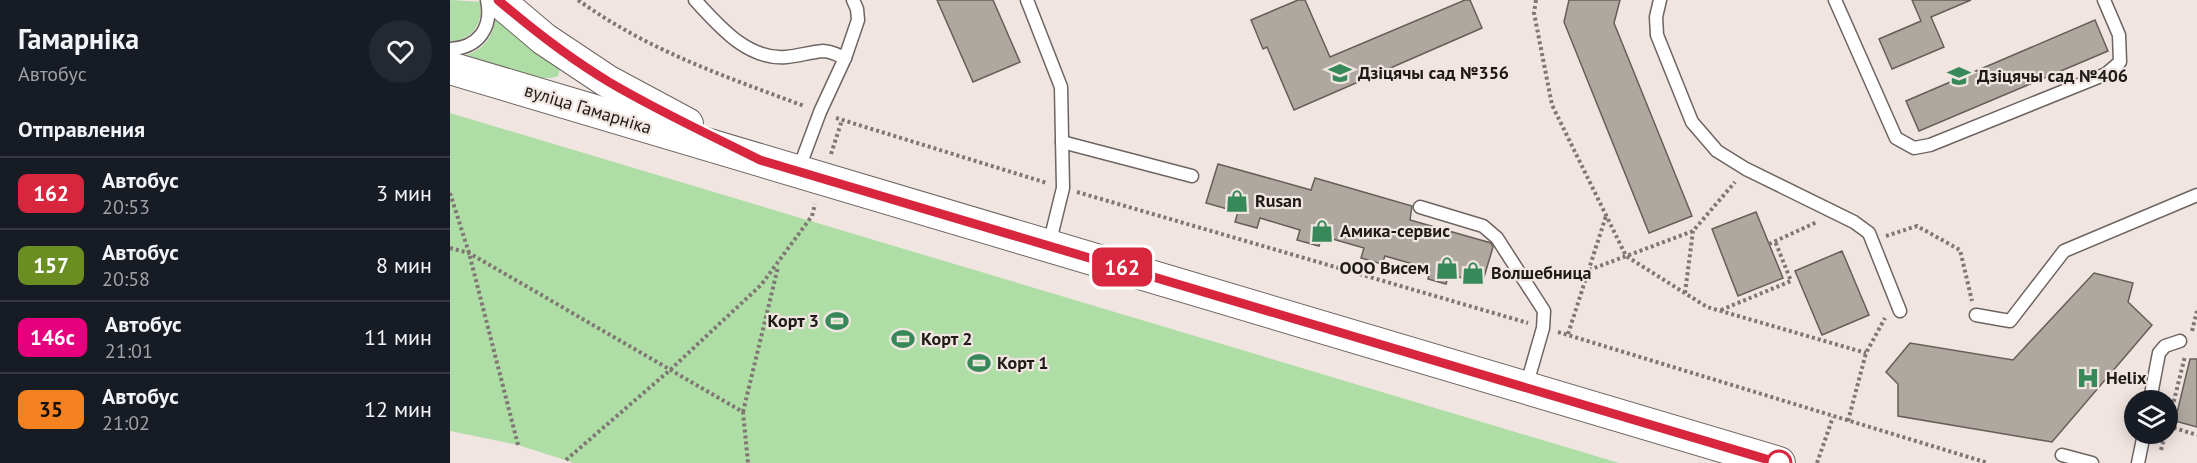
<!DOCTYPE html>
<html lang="ru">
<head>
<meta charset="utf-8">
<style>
  body { margin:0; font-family:"PT Sans",sans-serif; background:#242831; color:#f1f3f6; height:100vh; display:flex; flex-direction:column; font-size:22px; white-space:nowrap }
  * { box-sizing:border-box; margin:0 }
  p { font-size:20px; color:#9ea1a6 }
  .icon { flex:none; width:33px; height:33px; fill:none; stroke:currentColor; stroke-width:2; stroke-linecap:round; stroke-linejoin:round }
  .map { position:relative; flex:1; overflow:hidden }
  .sheet { display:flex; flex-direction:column; background:#171b24; width:450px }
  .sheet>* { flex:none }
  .badge { padding:0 12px; border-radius:9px; font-size:21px; line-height:39px }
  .fabs { position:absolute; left:1674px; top:390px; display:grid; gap:12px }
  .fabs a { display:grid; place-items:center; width:54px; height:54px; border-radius:50%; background:#171b24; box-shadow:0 3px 15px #0003; font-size:30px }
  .map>.badge { position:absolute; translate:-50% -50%; box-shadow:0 0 0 3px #fff }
  h2 { padding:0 18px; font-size:22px; line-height:54px }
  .round { display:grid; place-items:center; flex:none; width:63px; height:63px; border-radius:32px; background:#242831 }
  .overview { display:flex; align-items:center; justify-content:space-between; height:102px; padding:0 18px }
  h1 { font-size:28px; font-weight:700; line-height:45px }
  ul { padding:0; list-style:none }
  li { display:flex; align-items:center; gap:18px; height:72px; padding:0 18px; border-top:2px solid #363941 }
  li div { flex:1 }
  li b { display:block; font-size:22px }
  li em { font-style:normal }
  li .badge { min-width:66px; font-weight:700; text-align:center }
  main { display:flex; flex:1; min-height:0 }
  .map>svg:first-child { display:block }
</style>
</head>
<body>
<main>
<section class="sheet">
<div class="overview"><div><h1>Гамарніка</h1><p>Автобус</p></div><a class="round"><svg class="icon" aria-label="heart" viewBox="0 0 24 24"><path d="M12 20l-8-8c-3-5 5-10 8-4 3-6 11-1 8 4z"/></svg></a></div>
<h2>Отправления</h2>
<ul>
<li><span class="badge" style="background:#d7263d;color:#fff">162</span><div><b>Автобус</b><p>20:53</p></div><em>3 мин</em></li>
<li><span class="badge" style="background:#6b8e23;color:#fff">157</span><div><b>Автобус</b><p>20:58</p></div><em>8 мин</em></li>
<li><span class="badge" style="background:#e6007e;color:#fff">146с</span><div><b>Автобус</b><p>21:01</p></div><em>11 мин</em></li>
<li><span class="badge" style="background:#f58220;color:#111">35</span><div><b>Автобус</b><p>21:02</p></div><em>12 мин</em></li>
</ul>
</section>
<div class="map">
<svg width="1747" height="463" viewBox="0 0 1747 463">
  <rect width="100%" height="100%" fill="#f1e5e1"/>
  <g fill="#afdda6">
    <path d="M0,0L31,2C33,23 22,41 0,41Z"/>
    <path d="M45,14L107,65L110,70L108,76C89,85 37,62 16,55C35,49 45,35 45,14Z"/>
    <path d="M0,113L1169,463H124L68,445L0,431Z"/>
  </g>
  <g fill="#afa8a0" stroke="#655f57" stroke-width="1.5">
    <path d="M487,0H543L570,62L523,82Z"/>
    <path d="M848,0H855L880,57L1015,0H1020L1032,28L844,110L817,47L813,49L801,20Z"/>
    <path d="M1119,0H1170L1164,23L1242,216L1199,233L1114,22Z"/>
    <path d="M1462,0H1521L1481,17L1494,47L1442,69L1429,39L1471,21Z"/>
    <path d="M1645,20L1658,51L1469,131L1456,101Z"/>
    <path d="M768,164L861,190L865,178L962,206L960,220L1041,243L1043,247L1032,284L999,274L996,284L978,279L980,269L935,256L932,264L911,258L914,248L872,236L869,246L847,240L850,230L810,218L807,228L785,222L788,212L756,203Z"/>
    <path d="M1306,212L1333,278L1288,296L1262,229Z"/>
    <path d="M1392,251L1419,315L1372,335L1345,271Z"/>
    <path d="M1644,273L1683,283L1678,302L1702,325L1602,442L1448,416V384L1436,372L1460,343L1563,360Z"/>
    <path d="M1740,359H1747V427L1725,421Z"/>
  </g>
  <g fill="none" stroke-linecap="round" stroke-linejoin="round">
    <g stroke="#6e6460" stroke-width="15">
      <g id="lane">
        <path d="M245,0C269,26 297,60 336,57C348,56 361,52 373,51C380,51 388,55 395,58"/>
        <path d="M577,0L611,87L613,188L599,245"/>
        <path d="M1210,0L1206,17L1207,35L1242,122L1267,151L1296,169L1404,222L1419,233L1450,311"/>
        <path d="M1385,0L1446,138L1464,148L1480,145L1656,74L1670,62L1669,35L1654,0"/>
        <path d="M0,49C28,48 43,28 37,0"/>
        <path d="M612,142L742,176"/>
        <path d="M348,171L370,112L395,58L408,20L407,9L403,0"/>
        <path d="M970,207L1033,226L1047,238L1094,311L1093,328L1076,387"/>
        <path d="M1526,315L1560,321L1614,251L1747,195"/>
        <path d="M1700,400L1709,353L1715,346L1730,341"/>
        <path d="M1612,455L1642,463"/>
        <path d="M1688,463L1694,434"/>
      </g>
    </g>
    <g stroke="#6e6460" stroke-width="34">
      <g id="secondary">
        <path d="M48,0L94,39L157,81L237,124"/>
        <path d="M0,68L1329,463"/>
      </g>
    </g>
    <g stroke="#7f7774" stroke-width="4" stroke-dasharray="3 3" stroke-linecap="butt">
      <path d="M128,0C199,51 274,76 354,106"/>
      <path d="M1086,0L1084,13L1102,105L1176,256L1257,307L1416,353"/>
      <path d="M386,118L597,183"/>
      <path d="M381,154L392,120"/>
      <path d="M627,192L1078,323"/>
      <path d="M0,193L19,253L68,445"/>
      <path d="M1436,236L1467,226L1510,250L1522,301"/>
      <path d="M1319,244L1367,222"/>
      <path d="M0,248L19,253L293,412L298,463"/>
      <path d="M1139,270L1243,231L1285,182"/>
      <path d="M1235,293L1243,231"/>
      <path d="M1271,310L1341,281L1325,241"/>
      <path d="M1742,331L1747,311"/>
      <path d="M1108,332L1538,463"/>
      <path d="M1118,334L1156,216"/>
      <path d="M293,412L328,267"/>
      <path d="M1398,421L1416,353L1435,318"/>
      <path d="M1718,425L1735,356"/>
      <path d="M1718,426L1747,435"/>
      <path d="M1711,450L1715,434"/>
      <path d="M116,460L220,370L311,285L362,216L365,204"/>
      <path d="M1367,463L1383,417"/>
    </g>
    <use href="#lane" stroke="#fff" stroke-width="12"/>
    <use href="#secondary" stroke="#fff" stroke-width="32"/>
  </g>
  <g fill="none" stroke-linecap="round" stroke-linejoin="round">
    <g stroke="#fff" stroke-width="14">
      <path id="line" d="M48,0C83,30 119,58 159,82C208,111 260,135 310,160L1329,463"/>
    </g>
    <use href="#line" stroke="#d7263d" stroke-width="9"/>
  </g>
  <defs>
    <g id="school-bare" transform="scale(1.8)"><path d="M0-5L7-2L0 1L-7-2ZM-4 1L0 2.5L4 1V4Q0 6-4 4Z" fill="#37895a" stroke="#f1e5e1" stroke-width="2.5" paint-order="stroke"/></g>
    <g id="shop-bare" transform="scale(1.8)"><path d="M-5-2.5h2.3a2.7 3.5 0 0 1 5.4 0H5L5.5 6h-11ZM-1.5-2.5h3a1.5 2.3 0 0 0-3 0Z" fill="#37895a" stroke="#f1e5e1" stroke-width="2.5" paint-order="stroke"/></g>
    <g id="stadium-bare" transform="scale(1.8)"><path d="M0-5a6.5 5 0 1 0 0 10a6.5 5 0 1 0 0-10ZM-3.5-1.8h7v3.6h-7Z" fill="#37895a" stroke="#f1e5e1" stroke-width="2.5" paint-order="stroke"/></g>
    <g id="hospital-bare" transform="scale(1.8)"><path d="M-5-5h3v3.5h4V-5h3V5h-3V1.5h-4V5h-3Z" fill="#37895a" stroke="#f1e5e1" stroke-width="2.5" paint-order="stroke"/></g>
  </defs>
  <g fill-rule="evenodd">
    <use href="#school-bare" x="890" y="73"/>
    <use href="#school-bare" x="1509" y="76"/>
    <use href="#shop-bare" x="787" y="201"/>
    <use href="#shop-bare" x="872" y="231"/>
    <use href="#shop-bare" x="997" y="268"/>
    <use href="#shop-bare" x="1023" y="273"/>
    <use href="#stadium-bare" x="387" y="321"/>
    <use href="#stadium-bare" x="453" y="339"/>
    <use href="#stadium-bare" x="529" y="363"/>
    <use href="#hospital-bare" x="1638" y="378"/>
  </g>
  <circle fill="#fff" stroke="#d7263d" stroke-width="3" cx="1329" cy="463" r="12"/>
  <g text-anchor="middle" stroke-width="4.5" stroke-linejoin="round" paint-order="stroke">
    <g font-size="18" font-weight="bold" fill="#1e1a18" stroke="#f1e5e1" text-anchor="start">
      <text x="908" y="79">Дзіцячы сад №356</text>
      <text x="1527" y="82">Дзіцячы сад №406</text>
      <text x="805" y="207">Rusan</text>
      <text x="890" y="237">Амика-сервис</text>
      <text x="979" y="274" text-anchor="end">ООО Висем</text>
      <text x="1041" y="279">Волшебница</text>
      <text x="369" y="327" text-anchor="end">Корт 3</text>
      <text x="471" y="345">Корт 2</text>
      <text x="547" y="369">Корт 1</text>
      <text x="1656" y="384">Helix</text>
    </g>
    <g font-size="18" fill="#1e1a18" stroke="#f1e5e1">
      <text transform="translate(138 109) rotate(17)" y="6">вуліца Гамарніка</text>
    </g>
  </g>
</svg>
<div class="fabs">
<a><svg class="icon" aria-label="layers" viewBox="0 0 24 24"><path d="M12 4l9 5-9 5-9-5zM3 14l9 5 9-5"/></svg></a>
</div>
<b class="badge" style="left:672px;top:267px;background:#d7263d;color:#fff">162</b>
</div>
</main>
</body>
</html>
